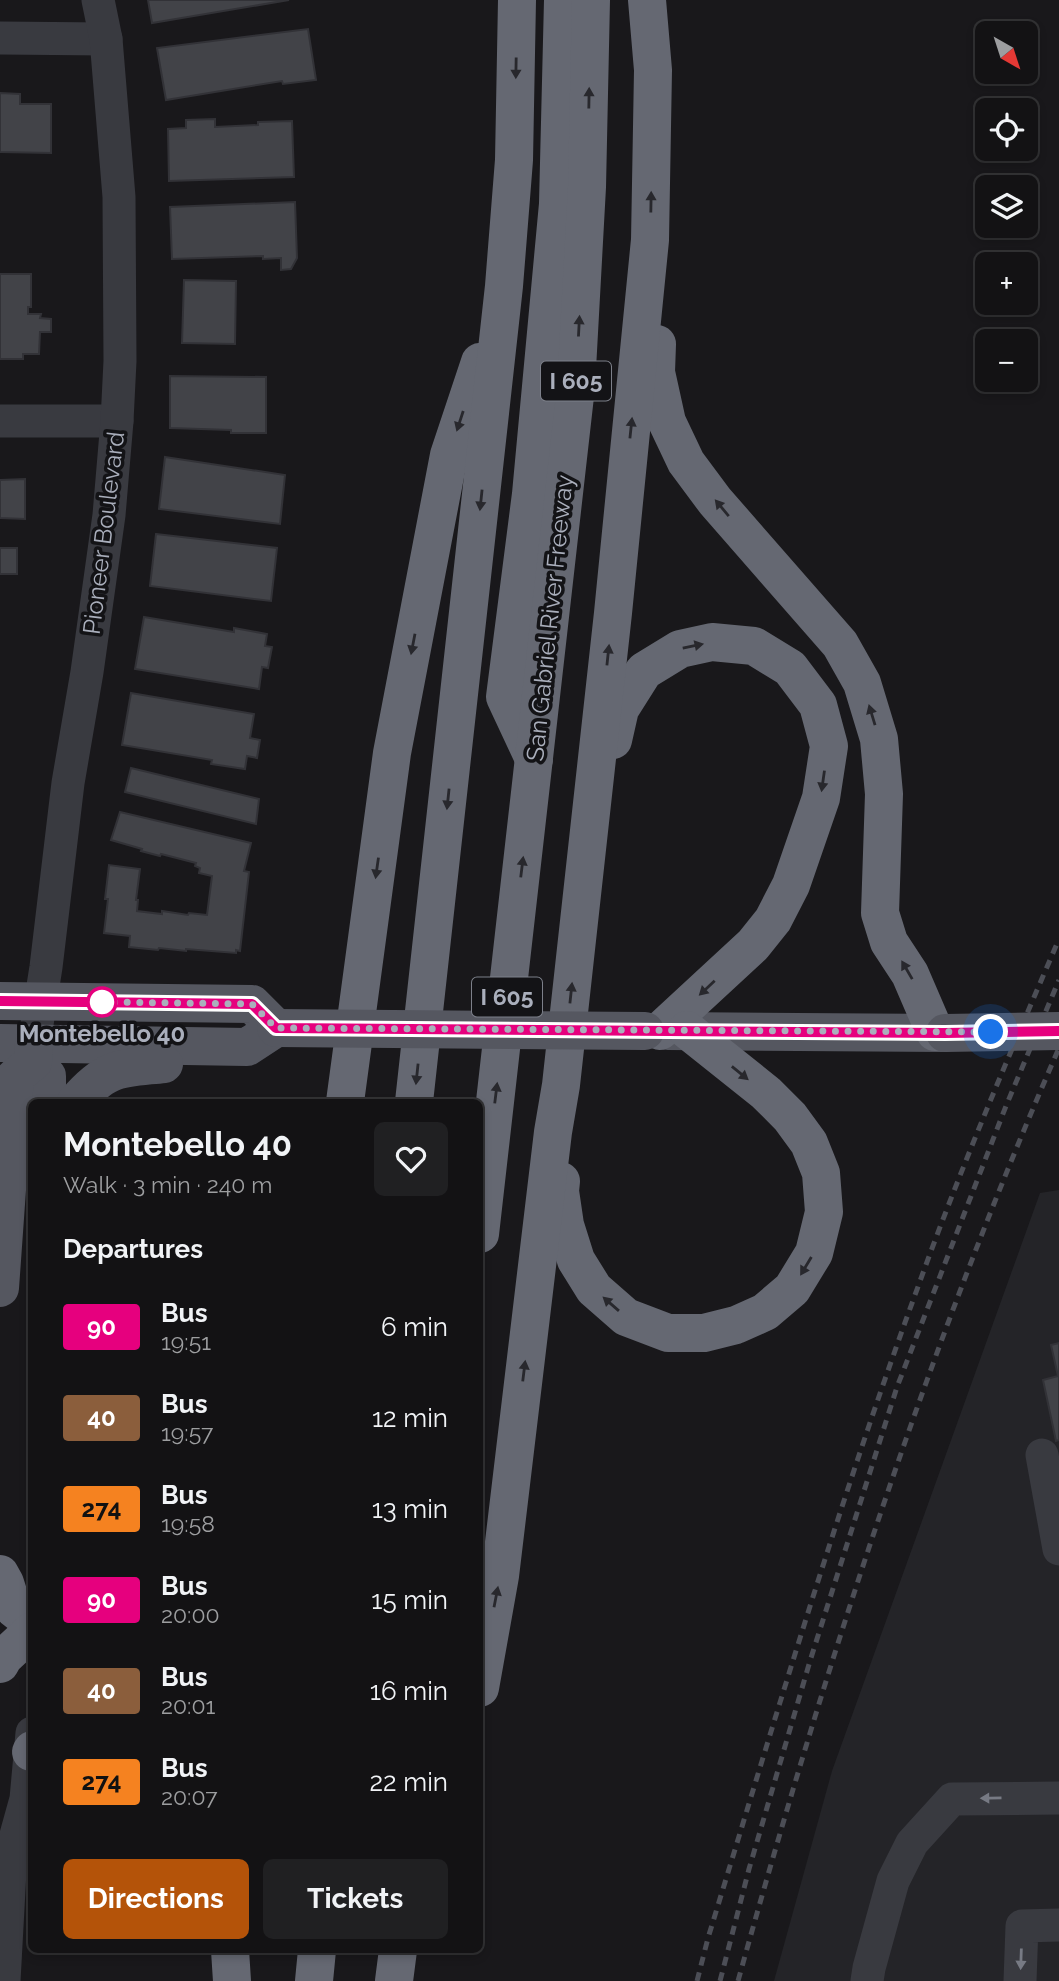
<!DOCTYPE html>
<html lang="en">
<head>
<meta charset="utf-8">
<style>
  body { margin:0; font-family:Raleway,sans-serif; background:#202022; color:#f1f3f6; height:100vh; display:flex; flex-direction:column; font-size:26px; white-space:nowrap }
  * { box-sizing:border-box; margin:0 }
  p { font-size:23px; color:#9d9ea0 }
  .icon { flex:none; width:38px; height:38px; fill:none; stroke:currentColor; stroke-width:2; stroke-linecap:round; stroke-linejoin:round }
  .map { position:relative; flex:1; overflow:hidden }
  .drawer { position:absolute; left:28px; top:1099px; width:455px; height:854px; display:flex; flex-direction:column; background:#131214; border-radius:10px; box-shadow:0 4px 10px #0003,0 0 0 2px #323234 }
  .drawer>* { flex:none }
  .badge { padding:0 14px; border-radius:5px; font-size:24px; line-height:46px }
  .needle { width:46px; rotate:141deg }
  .buttons { position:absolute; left:975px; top:21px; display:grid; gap:14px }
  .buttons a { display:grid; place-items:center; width:63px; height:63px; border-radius:10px; background:#131214; box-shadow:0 4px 10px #0003,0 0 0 2px #323234; font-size:35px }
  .you { position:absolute; width:35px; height:35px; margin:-18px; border:5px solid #fff; border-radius:50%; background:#1a73e8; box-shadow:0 0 0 10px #1a73e833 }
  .map>.badge { position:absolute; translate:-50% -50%; box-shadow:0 0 0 4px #fff }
  h2 { padding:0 35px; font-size:26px; line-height:63px }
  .round { display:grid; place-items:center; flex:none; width:74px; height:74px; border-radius:10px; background:#202022 }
  .headline { display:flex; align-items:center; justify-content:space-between; height:119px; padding:0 35px }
  h1 { font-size:33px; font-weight:700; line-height:52px }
  .action { display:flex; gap:14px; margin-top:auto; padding:14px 35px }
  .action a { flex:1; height:80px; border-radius:10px; background:#b45309; color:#fff; font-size:28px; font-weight:700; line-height:80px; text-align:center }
  .action a+a { background:#202022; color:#f1f3f6 }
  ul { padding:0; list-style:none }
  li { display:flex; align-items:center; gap:21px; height:91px; padding:0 35px }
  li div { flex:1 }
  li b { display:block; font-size:26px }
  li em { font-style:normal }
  li .badge { min-width:77px; font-weight:700; text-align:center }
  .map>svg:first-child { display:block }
</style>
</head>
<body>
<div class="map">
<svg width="1059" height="1981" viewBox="0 0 1059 1981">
  <rect width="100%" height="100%" fill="#19181b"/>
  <path fill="#242428" d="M1059,1190V1981H774L832,1771L1040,1193Z"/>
  <g fill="#424348" stroke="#323237" stroke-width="2">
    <path d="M148,0H289L152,23Z"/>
    <path d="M308,29L316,80L283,84L282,81L166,100L157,48Z"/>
    <path d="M0,93L20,94V104H51V153L0,152Z"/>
    <path d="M215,119V127L258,125V122L292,121L294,177L169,181L168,129L186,128V120Z"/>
    <path d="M295,202L297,258L291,269L281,270V258L263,259V256L172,259L170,207Z"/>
    <path d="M0,274H31V307H28V314H41L40,318L51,319V332H40L39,354H23V359H0Z"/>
    <path d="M184,280L236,281L235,344L182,343Z"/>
    <path d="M170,376L266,377V433H231V430L170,428Z"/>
    <path d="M165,457L285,475L280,524L159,509Z"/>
    <path d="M25,479V519L0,518V480Z"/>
    <path d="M156,534L277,548L271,601L150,586Z"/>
    <rect x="0" y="548" width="17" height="26"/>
    <path d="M144,617L234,632V628L267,634L265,646L272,647L268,668L262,667L259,689L135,669Z"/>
    <path d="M131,693L254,714L250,738L260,740L257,758L247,756L245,769L211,764L212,760L122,745Z"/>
    <path d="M131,768L259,799L256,824L125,792Z"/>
    <path d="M120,812L251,843L244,871L249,872L240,951L236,950V953L186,949V951L159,948L158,950L129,947L130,936L104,933L108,899H105L109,865L140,869L136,900H138L137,911L162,914V911L188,915L189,913L207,915L212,876L199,873L200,868L195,866L196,863L161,854L160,856L141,851L142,849L111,840Z"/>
    <path d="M1059,1343V1440L1056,1441L1043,1380L1058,1376L1051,1345Z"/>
  </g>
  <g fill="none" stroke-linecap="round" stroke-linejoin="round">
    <g stroke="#393a40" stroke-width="33">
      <path d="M0,38L106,39"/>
      <path d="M0,421H117"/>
      <path d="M34,1043L46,967L68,783L87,672L109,515L117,421L120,361L119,197L106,39L98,0"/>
      <path d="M1042,1455L1059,1549"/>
      <path d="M4,1981L11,1853L26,1799L32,1733"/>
      <path d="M867,1981L869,1968L893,1881L912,1843L952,1799L1059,1798"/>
      <path d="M1020,1981L1022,1926L1059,1925"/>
    </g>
    <g stroke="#555760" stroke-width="38">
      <path d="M0,1001L252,1004L276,1028L247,1047L0,1043"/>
      <path d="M668,1031L945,1033"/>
      <path d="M33,1062L47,1076V1102"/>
      <path d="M76,1102C107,1066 119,1069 164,1064"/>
      <path d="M0,1288L15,1077L33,1062L34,1043"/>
    </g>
    <g stroke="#656872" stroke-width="38">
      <path d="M657,344L656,372L667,422L686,462L715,501L840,644L862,683L879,739L884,794L880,913L889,942L910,974L935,1032"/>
      <path d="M613,740L620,709L644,671L680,649L712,642L754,646L790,668L818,705L829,746L821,798L791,885L773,920L753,945L660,1031"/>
      <path d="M534,759L505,697L531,494L558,204L563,0"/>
      <path d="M345,1102L392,753L449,455L480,362"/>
      <path d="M414,1102L504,286L514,160L517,0"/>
      <path d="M561,1181L560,1191L565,1225L576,1260L594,1289L626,1317L668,1333H704L736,1325L765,1312L792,1289L814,1253L824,1212L821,1173L809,1143L790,1117L766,1093L687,1030"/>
      <path d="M480,1234L576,387L587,187L591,0"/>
      <path d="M0,1574L5,1583L13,1608L32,1623"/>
      <path d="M0,1664L4,1657L32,1631"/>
      <path d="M480,1688L500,1576L553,1132L561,1085L613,613L650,240L653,70L647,0"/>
      <path d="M31,1752L32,1750"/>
      <path d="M230,1950L232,1981"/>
      <path d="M314,1981L317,1950"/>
      <path d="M394,1981L398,1950"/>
    </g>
    <g stroke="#4c4e56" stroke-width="5" stroke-dasharray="9 7" stroke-linecap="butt">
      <path d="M697,1981L708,1938C775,1719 840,1499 919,1284C961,1167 1010,1053 1059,939"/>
      <path d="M720,1981L749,1869L810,1661L897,1387L1006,1106L1059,980"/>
      <path d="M738,1981C826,1664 927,1350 1059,1048"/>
    </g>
    <g stroke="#555760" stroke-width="38">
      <path d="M276,1028L645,1031"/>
      <path d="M945,1033L1059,1031"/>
    </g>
  </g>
  <defs><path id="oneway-solid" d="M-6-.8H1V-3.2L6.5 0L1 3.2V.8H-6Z" transform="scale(1.75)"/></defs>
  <g fill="#28282d">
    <use href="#oneway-solid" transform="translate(516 68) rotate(91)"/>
    <use href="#oneway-solid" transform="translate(589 98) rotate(-89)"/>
    <use href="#oneway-solid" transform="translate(651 202) rotate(-89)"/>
    <use href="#oneway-solid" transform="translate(579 326) rotate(-87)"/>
    <use href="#oneway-solid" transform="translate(460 421) rotate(108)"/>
    <use href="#oneway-solid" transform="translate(631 428) rotate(-84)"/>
    <use href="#oneway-solid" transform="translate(481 500) rotate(96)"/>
    <use href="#oneway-solid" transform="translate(722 508) rotate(-130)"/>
    <use href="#oneway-solid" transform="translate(413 644) rotate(101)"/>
    <use href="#oneway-solid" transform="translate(693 646) rotate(-12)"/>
    <use href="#oneway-solid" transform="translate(608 655) rotate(-84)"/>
    <use href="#oneway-solid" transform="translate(872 715) rotate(-107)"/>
    <use href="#oneway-solid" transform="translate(823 781) rotate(98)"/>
    <use href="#oneway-solid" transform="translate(448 799) rotate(96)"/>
    <use href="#oneway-solid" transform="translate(522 867) rotate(-83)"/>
    <use href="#oneway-solid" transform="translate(377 868) rotate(98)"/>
    <use href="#oneway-solid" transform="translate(907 970) rotate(-120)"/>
    <use href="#oneway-solid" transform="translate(707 988) rotate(137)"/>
    <use href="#oneway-solid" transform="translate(571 993) rotate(-84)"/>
    <use href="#oneway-solid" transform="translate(740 1073) rotate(39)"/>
    <use href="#oneway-solid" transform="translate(417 1074) rotate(96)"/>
    <use href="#oneway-solid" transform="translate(496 1093) rotate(-83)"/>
    <use href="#oneway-solid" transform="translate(806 1266) rotate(121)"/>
    <use href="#oneway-solid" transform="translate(611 1304) rotate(-139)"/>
    <use href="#oneway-solid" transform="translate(524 1371) rotate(-83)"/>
    <use href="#oneway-solid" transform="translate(496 1597) rotate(-79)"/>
  </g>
  <g fill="#777a84">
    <use href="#oneway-solid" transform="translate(991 1798) rotate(179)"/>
    <use href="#oneway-solid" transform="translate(1021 1959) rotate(92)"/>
  </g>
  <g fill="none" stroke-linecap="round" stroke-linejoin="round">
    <g stroke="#fff" stroke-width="16">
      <path id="line" d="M0,1001L252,1004L276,1028L945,1033L1059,1031"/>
    </g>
    <use href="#line" stroke="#e6007e" stroke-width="10"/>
    <path stroke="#aaafbc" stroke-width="7" stroke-dasharray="0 12.6" d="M102,1002L252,1004L276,1028L991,1032"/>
  </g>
  <circle fill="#fff" stroke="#e6007e" stroke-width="3.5" cx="102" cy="1002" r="14"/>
  <g text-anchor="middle" stroke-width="7" stroke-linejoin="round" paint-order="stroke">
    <g fill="#131316" stroke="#7d808a" stroke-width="2">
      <rect x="541" y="361.5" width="70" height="39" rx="5"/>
      <rect x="472" y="977.5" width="70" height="39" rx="5"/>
    </g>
    <g font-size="23" font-weight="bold" fill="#aaafbc">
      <text x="576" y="389">I 605</text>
      <text x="507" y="1005">I 605</text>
    </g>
    <g font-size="24" fill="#aaafbc" stroke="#131316">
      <text transform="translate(104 533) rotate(-83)" y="8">Pioneer Boulevard</text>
      <text transform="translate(550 618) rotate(-84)" y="8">San Gabriel River Freeway</text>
    </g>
    <g font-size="24" font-weight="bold" fill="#aaafbc" stroke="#131316">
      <text x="102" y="1042">Montebello 40</text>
    </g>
  </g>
</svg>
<div class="buttons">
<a><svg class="needle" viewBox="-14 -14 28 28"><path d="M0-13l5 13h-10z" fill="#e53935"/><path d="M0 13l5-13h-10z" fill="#9d9ea0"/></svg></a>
<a><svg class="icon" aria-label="locate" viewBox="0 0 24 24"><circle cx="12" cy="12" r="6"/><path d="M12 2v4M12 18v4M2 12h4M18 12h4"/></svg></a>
<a><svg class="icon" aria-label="layers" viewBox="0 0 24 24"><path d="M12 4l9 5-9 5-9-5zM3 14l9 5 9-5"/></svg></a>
<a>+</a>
<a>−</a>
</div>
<div class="you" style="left:991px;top:1032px"></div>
<section class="drawer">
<div class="headline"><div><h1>Montebello 40</h1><p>Walk · 3 min · 240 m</p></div><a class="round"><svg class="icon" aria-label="heart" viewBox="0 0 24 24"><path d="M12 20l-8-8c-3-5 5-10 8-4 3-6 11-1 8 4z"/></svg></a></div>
<h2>Departures</h2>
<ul>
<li><span class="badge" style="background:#e6007e;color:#fff">90</span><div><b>Bus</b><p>19:51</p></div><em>6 min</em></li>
<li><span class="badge" style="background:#8b5e3c;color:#fff">40</span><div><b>Bus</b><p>19:57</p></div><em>12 min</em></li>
<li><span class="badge" style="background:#f58220;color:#111">274</span><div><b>Bus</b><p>19:58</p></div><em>13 min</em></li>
<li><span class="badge" style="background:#e6007e;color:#fff">90</span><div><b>Bus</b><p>20:00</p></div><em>15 min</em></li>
<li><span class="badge" style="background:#8b5e3c;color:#fff">40</span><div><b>Bus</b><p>20:01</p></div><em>16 min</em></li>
<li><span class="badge" style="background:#f58220;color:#111">274</span><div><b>Bus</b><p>20:07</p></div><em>22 min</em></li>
</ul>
<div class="action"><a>Directions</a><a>Tickets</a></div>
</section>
</div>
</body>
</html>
